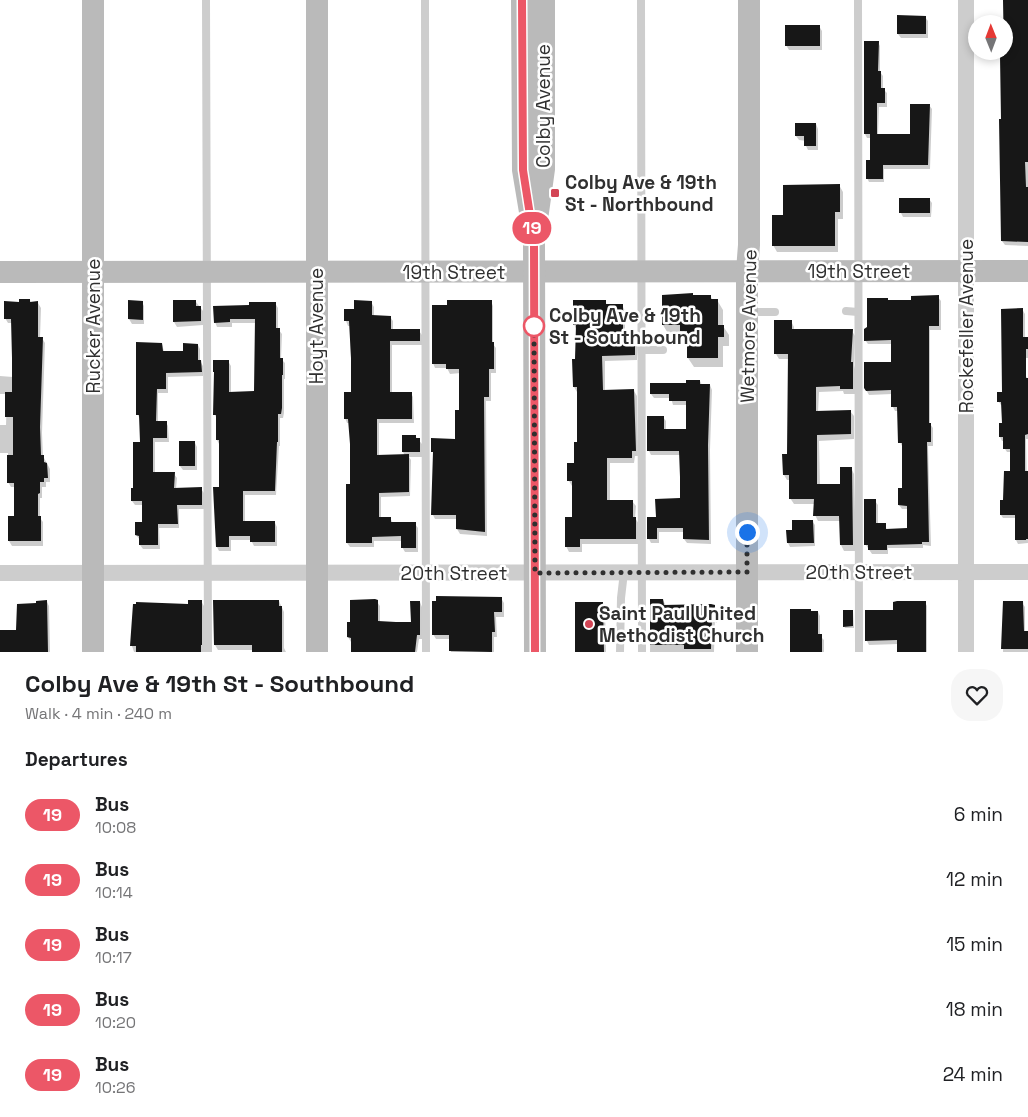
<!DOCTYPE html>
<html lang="en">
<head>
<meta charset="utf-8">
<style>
  body { margin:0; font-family:"Space Grotesk",sans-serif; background:#f6f6f6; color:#202124; height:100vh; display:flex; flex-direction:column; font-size:19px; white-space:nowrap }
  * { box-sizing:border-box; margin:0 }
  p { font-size:16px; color:#757577 }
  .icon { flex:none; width:28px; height:28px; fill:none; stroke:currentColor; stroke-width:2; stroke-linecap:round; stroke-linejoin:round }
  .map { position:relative; height:652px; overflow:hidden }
  .details { display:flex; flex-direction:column; background:#fff; flex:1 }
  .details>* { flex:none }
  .badge { padding:0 10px; border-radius:16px; font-size:18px; line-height:32px }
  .needle { width:32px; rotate:359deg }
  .buttons { position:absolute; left:968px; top:15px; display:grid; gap:10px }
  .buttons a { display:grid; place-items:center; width:45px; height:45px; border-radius:50%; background:#fff; box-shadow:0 2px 8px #0003; font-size:25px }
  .you { position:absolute; width:25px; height:25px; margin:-12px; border:4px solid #fff; border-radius:50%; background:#1a73e8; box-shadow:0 0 0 8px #1a73e833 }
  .map>.badge { position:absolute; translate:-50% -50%; box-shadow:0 0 0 2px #fff }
  h2 { padding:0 25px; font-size:19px; line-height:45px }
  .round { display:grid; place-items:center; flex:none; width:52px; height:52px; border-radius:20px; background:#f6f6f6 }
  .headline { display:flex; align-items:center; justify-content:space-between; height:85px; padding:0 25px }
  h1 { font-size:24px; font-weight:800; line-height:38px }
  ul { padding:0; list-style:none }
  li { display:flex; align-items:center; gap:15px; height:65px; padding:0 25px }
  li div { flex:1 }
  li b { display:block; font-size:19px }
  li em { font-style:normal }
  li .badge { min-width:55px; font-weight:700; text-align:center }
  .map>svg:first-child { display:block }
</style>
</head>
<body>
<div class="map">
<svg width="1028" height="652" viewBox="0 0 1028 652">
  <rect width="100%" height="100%" fill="#fff"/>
  <g fill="#0003">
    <path d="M1004,0H1028V246L1005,245L1002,241L1000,120H1002V51H1004Z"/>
    <path d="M925,17L928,21V38H901L898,34Z"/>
    <path d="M819,26L822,31V50H789L786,45Z"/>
    <path d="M878,42L880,46V72L883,76V89L887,93V107H879L878,135H911L929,105L932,109L930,169H884V182H869L867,178L872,162V138H867L865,134Z"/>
    <path d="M816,124L818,129V150H808L806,146V141L799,140L796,136Z"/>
    <path d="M839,185L843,192V219H838V252H777L773,245L785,216Z"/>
    <path d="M929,199L932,203L931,217H903L901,213Z"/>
    <path d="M663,296H710L713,300H717L723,310V326L729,335V346H723V367H694L688,358V340H686L683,334L669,335L663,325Z"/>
    <path d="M938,297L941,301V330H930V424L933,428V446H928L931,546L923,545V548H888V554H872L866,545L875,501L878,505V525H885L887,530L909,529V509H902L899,505L904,489L902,446L900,442L898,411H895L893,407L892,394L869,395L865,388L892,363V344H868L865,340L889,302L913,301Z"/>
    <path d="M30,300L31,303H38L41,308L40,338H42L45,343L42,433L43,456L50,469V482H46V487H42V498H40V518L43,522V546H12L9,541V518H15V487H11L8,482V453H0V425H6L7,394H0V376L13,377L12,323H8L5,318L20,303Z"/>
    <path d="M174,301L196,302L203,311V325L177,327L174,322Z"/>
    <path d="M491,301L493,306V344L496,348V373H491V401H486L487,536L460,534L457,529V519H435L433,515L434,455L433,452V440H456L460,412L461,373L450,374L447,368H435L433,363Z"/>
    <path d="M605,301L607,305H622L625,311V340H635L638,345L637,360L605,361V391H634L637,396L638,456H635L634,463H610V501H632L636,506L635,518L639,524V544H582V552H569L566,546L573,518V486H572L569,481L575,464L578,443L579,392H577L574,387L577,331L574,324Z"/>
    <path d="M129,302H142L144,306V324H132L129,319Z"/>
    <path d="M371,302L374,307V317H390L393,321V331H419L422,335V345H392V393H411L413,397L414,423H379V456H405L403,452V436H415L422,444V457H409L411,460L410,496L381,497V518H390L393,523L415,524L418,528V552H405L402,547V541H374V547H350L347,543L351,486L350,423H347L345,418L352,393L350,326H348L346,321V311L355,310Z"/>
    <path d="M275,303L278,308V329L282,334L281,359L285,363V379H284V413L283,418H280V446H279L276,495H245V523H275L277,527V546H254L251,540H231V551H219L217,547L220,488L219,444L217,440V419L215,415V374L228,361L231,366V393H255L256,323H232V327H217L215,322L250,307Z"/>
    <path d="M1022,309L1025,314V339H1028V358H1006Z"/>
    <path d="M791,321L794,327V331H852L855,336L854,365L855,369L856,394H844L843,391L819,392L818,412L850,411L854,416V439L819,441L820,485L841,486L851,468L854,474L856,551H844L841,545L840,521H818L815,515V504H794L790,498V480H787L784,475L789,456V359H779L776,354Z"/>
    <path d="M162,344L164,352H184L198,345L200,349V361L203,366V376L168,377V393H158V422H166L168,426L169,442H155V473L174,474L177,478L176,489H201L204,493V509H179V528H159L160,549H143L140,545V540L136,535L143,523V505H135L132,501L141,443L140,419L138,415Z"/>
    <path d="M1025,375L1028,379V439H1026L1028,543L1018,544L1016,540V518H1003L1001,515L1012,472V452H1007L1005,449V441H1002L1000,437L1003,425V405H1001L999,402L1003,393Z"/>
    <path d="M700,381L702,385H710L712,390L710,450L711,544L687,543L684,539V532H659V543H651L649,539L657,518L681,499L680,455H651L649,451L663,417L666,421V430H687V405H673L671,398H654L651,394Z"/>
    <path d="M195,443L197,447V470H183L180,466Z"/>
    <path d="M812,521L815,525V546L790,547L788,543Z"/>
    <path d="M501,598L504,603V617H496L497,637H494V652H451L450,639H436L433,634Z"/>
    <path d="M651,600H663L666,606H714L717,611V623L715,622L714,652H650Z"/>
    <path d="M201,601L204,606V652H134L132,646L189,605Z"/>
    <path d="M279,601L284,612V648L286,652H253V650H218L215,645Z"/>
    <path d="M47,602L49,606L50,652H0V631H17L37,605Z"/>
    <path d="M377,602L380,606V622L412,624L420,602L422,607V639H419L417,652H352L351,642L348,637Z"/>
    <path d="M925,602L927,606V652H898V644L869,645L867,641L894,611Z"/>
    <path d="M1004,602L1022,603L1025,607V632H1028V652H1003Z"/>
    <path d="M602,603L605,608L606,652H577Z"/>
    <path d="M810,610L812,612H818L820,616V636L824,640V652H792Z"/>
    <path d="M853,611L854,628H845L844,626Z"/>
  </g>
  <g fill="#171717">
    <path d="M1003,0H1028V162H1025L1026,187H1028V242L1001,241L999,119H1001L1000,56H1004Z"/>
    <path d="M897,15L926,16V34H897Z"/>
    <rect x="785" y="25" width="35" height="21"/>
    <path d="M864,41H879L878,71H881V88H885V103H877V134H910V104H930L928,165H883V179H866V160H870V134H864Z"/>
    <path d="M795,123H816V146H804V136H795Z"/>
    <path d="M840,184V212H835V246H772V215H783V185Z"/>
    <rect x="899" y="198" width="31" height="15"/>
    <path d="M693,293V295H711V299H718V325H724V337H718V358H687V331H680V325H662V295Z"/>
    <path d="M939,295V326H929V423H931V442H927L929,542H922V544L887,545V550H868V545H864V499H876V523H886V529L907,528V506L898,505V488H902V443H898L897,407H891V390L866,391L864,388V362H891V340L864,341V329L867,327V298H888V300H911V296Z"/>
    <path d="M19,299H30V302L38,301V337H43L40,427L41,455H44V462L47,463L48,478H44V482H40V493L38,494V516H41V541H8V516H14V483H7V455H13V417H5V392H12V358L11,319H4V301L19,302Z"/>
    <path d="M128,300L143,301V320L128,319Z"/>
    <path d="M173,300H196V306H201V321L173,322Z"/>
    <path d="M354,300L372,301V315L391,316V329H420V341H390V392H412V419H377V455L409,454V492L379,493V517H391V522H416V548H401V536L372,537V543H346V484H350V444L348,419H344V392H351V358L349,321H344V309H354Z"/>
    <path d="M447,300H492V342H494V369H489V397H484L485,532L456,529V515H431L433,452H431V438L455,439V410H459V369H446V364H432V305H447Z"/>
    <path d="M573,300H606V304H623V339H635V355L602,356L603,390L634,389L636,451H632V458H607V500H633V517H636V539H580V547H565V517H572V481H567V463H574V442H577V387H573L572,359H575L576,325H573Z"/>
    <path d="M249,302H276V328H280V358H283V375H282V408L281,414H278V442H277L275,491H243V521H275V542H250V536H229V547H216L213,487H219V440H216V415H213L214,372H213V360H229V392L254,391L255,319H230V322L214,323L213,306L249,305Z"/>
    <path d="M1023,308V337H1028V349H1026V378H1028V434L1025,435V471H1028V539H1026V540H1015V515H1000V500H1003L1004,471H1010V449H1003V437H999V423H1002L1001,402H997V392H1002L1001,309Z"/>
    <path d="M774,320H792V329H853L851,362H853V389H840V386L816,387V411L851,410V434L817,435V484H840V467H852L853,545H840L839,516H813L814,499H789V475H783L782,454H787L788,354H774Z"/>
    <path d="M136,342L162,343L163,351H183V343L198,344V360H201L202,372L166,373V389H157L156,421H167V438H153V472H175L174,488L202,487V505H177L178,524H158V545H139V536L135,535V522H142V501H131V488H133V442H140L139,415H136Z"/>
    <path d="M686,380H700V384H710L708,445L709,540L683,539V528H657V539H647V517H656L655,499L680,498V477L679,451H647V416H664V429H686V401H669V394H650V383H686Z"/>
    <path d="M402,435H416V438H420V452H402Z"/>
    <rect x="179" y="441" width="16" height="25"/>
    <path d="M792,520H813L814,543H787L786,530H792Z"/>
    <path d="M436,596L502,597V612H494L495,632H492V652L449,651V635H432V601H436Z"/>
    <path d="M375,599L378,600V621L396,622H411L410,601H420V635H417L415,652H351V638L347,637V622H350V600Z"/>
    <path d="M650,599H663L664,605L711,604L715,605V618H712L711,649H684V645H650Z"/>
    <path d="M47,600L48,652H0V630H16L17,604L36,603V601Z"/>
    <path d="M188,600H202V645H201V652H136V646H130L133,604H136V602L188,604Z"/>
    <path d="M213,600H279V606H282V652H252V645H214Z"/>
    <path d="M897,601H926V652H897V640L865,641V610H893V602Z"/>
    <path d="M1003,601H1023L1024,631H1028V649H1001Z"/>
    <path d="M575,602H603L604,652H575Z"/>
    <path d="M790,609H811V611H818V634H822V652H790Z"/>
    <path d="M843,610H853V626L843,627Z"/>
  </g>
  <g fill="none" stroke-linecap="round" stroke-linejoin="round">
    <g stroke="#cdcdcd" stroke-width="8">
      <path d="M206,0L208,652"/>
      <path d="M425,0L426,652"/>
      <path d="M641,0L642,652"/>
      <path d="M858,0L859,652"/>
      <path d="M846,311L858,312"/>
      <path d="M749,312H775"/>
      <path d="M642,350H663"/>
      <path d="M620,652L621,598L624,572"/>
    </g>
    <g stroke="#cdcdcd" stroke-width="16">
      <path d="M966,0V652"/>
      <path d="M0,573L1028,572"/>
    </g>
    <g stroke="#bababa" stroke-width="22">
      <path d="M522,0L523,170L531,218"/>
      <path d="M0,272L1028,271"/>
      <path d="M93,652V0"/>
      <path d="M317,652V0"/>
      <path d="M535,652L534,241L544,169V0"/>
      <path d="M747,652V271L749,245V0"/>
    </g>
  </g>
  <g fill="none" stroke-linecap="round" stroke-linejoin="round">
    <g stroke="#fff" stroke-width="11">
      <path id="line" d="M522,0L523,170L534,241L535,652"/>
    </g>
    <use href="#line" stroke="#ec5767" stroke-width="8"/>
    <path stroke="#303030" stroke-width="5" stroke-dasharray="0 9" d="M534,326L535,573L747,572V532"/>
  </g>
  <g fill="#d34555" stroke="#fff" stroke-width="2">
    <rect x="550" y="188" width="10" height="10" rx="2.5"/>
    <circle cx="589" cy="624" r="5"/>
  </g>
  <circle fill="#fff" stroke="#ec5767" stroke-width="2.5" cx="534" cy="326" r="10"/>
  <g text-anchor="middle" stroke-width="5" stroke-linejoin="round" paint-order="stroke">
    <g font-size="19" fill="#303030" stroke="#fff">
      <text transform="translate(543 106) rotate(-90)" y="7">Colby Avenue</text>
      <text x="859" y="278">19th Street</text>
      <text x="454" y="279">19th Street</text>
      <text transform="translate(93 326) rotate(-90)" y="7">Rucker Avenue</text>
      <text transform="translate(316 326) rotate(-90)" y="7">Hoyt Avenue</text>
      <text transform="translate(748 326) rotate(-89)" y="7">Wetmore Avenue</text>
      <text transform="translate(966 326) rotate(-90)" y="7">Rockefeller Avenue</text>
      <text x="859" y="579">20th Street</text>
      <text x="454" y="580">20th Street</text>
    </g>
    <g font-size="19" font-weight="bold" fill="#303030" stroke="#fff" text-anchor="start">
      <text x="565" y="189">Colby Ave &amp; 19th<tspan x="565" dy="22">St - Northbound</tspan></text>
      <text x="599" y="620">Saint Paul United<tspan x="599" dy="22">Methodist Church</tspan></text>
    </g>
    <g font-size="19" font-weight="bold" fill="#303030" stroke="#fff" text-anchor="start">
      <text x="549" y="322">Colby Ave &amp; 19th<tspan x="549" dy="22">St - Southbound</tspan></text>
    </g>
  </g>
</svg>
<div class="buttons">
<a><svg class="needle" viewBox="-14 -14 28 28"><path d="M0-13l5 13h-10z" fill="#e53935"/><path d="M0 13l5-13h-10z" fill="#757577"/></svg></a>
</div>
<div class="you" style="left:747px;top:532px"></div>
<b class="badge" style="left:532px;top:228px;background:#ec5767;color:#fff">19</b>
</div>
<section class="details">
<div class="headline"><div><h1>Colby Ave &amp; 19th St - Southbound</h1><p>Walk · 4 min · 240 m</p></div><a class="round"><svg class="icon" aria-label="heart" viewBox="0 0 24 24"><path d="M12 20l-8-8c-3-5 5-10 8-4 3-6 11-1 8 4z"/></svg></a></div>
<h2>Departures</h2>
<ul>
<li><span class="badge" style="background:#ec5767;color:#fff">19</span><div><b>Bus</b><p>10:08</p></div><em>6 min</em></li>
<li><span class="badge" style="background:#ec5767;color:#fff">19</span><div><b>Bus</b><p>10:14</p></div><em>12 min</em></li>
<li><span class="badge" style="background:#ec5767;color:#fff">19</span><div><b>Bus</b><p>10:17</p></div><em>15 min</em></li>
<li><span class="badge" style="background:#ec5767;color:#fff">19</span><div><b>Bus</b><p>10:20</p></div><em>18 min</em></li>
<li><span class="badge" style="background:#ec5767;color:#fff">19</span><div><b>Bus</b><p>10:26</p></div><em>24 min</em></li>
</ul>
</section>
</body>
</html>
